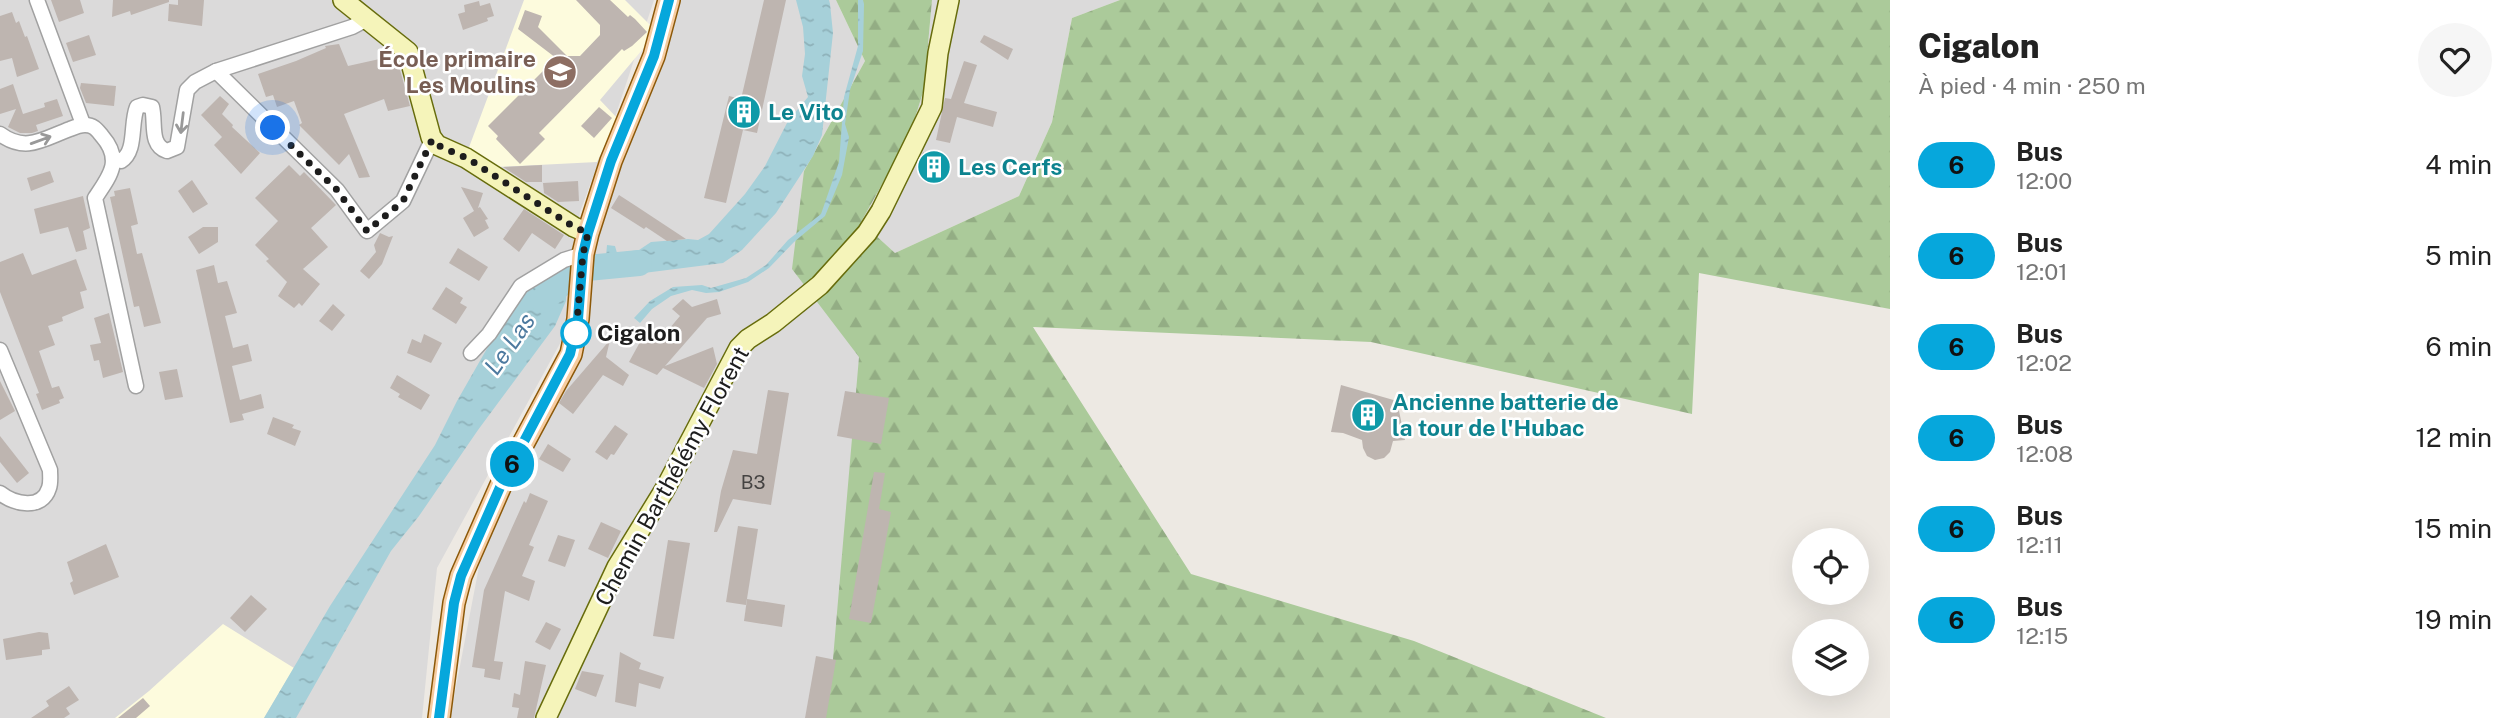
<!DOCTYPE html>
<html lang="fr">
<head>
<meta charset="utf-8">
<style>
  body { margin:0; font-family:"Public Sans",sans-serif; background:#f6f6f6; color:#222; height:100vh; display:flex; flex-direction:column; font-size:26px; white-space:nowrap }
  * { box-sizing:border-box; margin:0 }
  p { font-size:23px; color:#767676 }
  .icon { flex:none; width:38px; height:38px; fill:none; stroke:currentColor; stroke-width:2; stroke-linecap:round; stroke-linejoin:round }
  .map { position:relative; flex:1; overflow:hidden }
  .details { display:flex; flex-direction:column; background:#fff; width:630px }
  .details>* { flex:none }
  .badge { padding:0 14px; border-radius:23px; font-size:24px; line-height:46px }
  .fabs { position:absolute; left:1792px; top:528px; display:grid; gap:14px }
  .fabs a { display:grid; place-items:center; width:77px; height:77px; border-radius:50%; background:#fff; box-shadow:0 7px 28px #0002; font-size:35px }
  .you { position:absolute; width:35px; height:35px; margin:-18px; border:5px solid #fff; border-radius:50%; background:#1a73e8; box-shadow:0 0 0 10px #1a73e833 }
  .map>.badge { position:absolute; translate:-50% -50%; box-shadow:0 0 0 4px #fff }
  .round { display:grid; place-items:center; flex:none; width:74px; height:74px; border-radius:37px; background:#f6f6f6 }
  .summary { display:flex; align-items:center; justify-content:space-between; height:119px; padding:0 28px }
  h1 { font-size:33px; font-weight:800; line-height:52px }
  ul { padding:0; list-style:none }
  li { display:flex; align-items:center; gap:21px; height:91px; padding:0 28px }
  li div { flex:1 }
  li b { display:block; font-size:26px }
  li em { font-style:normal }
  li .badge { min-width:77px; font-weight:700; text-align:center }
  main { display:flex; flex:1; min-height:0 }
  .map>svg:first-child { display:block }
</style>
</head>
<body>
<main>
<div class="map">
<svg width="1890" height="718" viewBox="0 0 1890 718">
  <defs>
    <pattern id="forest-firs" width="22" height="20" patternUnits="userSpaceOnUse" patternTransform="scale(1.75)"><rect width="22" height="20" fill="#abca9a"/><path d="M5 1l3.5 6h-7zM16 11l3.5 6h-7z" fill="#93ad84"/></pattern>
    <pattern id="water-ripples" width="26" height="14" patternUnits="userSpaceOnUse" patternTransform="scale(1.75)"><rect width="26" height="14" fill="#a6d0d9"/><path d="M2 4q2-2 4 0t4 0M15 11q2-2 4 0t4 0" fill="none" stroke="#8eb2ba"/></pattern>
  </defs>
  <rect width="100%" height="100%" fill="#ede9e3"/>
  <g fill="#dbdada">
    <path d="M0,0H654L615,117L580,212L563,338L437,568L422,718H0Z"/>
    <path d="M680,0H836L865,61L804,171L917,388L859,718H450L482,551L588,338L596,235Z"/>
    <path d="M932,0H1120L1072,18L1052,122L1019,196L895,253L861,222L910,134L924,89Z"/>
  </g>
  <g fill="#fdfbdd">
    <path d="M524,0H625L653,28L647,44L600,100L618,119L597,162L497,167L468,150Z"/>
    <path d="M223,624L294,668L264,718H115L149,691Z"/>
  </g>
  <path fill="url(#forest-firs)" d="M836,0H932L924,89L910,134L861,222L895,253L1019,196L1052,122L1072,18L1120,0H1890V309L1699,273L1692,414L1371,342L1033,327L1191,574L1414,641L1606,718H811L830,694L859,357L792,269L804,171L865,61Z"/>
  <g fill="url(#water-ripples)">
    <path d="M796,0H829L830,4L833,33L822,135L813,156L776,213L742,250L723,263L604,278L607,245L615,246L617,253L639,250L651,242L688,239L698,240L709,234L745,194L765,166L788,121L808,97L802,76L805,54L803,27Z"/>
    <path d="M858,0H863L864,4L863,51L850,90L845,124L849,137L842,175L825,216L794,242L769,268L748,282L719,292L706,293L692,290L671,296L652,309L640,323L634,318L650,301L673,287L702,285L711,288L746,278L766,265L788,240L821,214L839,162L844,97L858,46Z"/>
    <path d="M568,267L566,301L555,326L478,430L419,516L391,551L296,718H264L330,606L435,445L457,401L505,317L521,295Z"/>
  </g>
  <g fill="none" stroke-linecap="round" stroke-linejoin="round">
    <path stroke="#a6d0d9" stroke-width="26" d="M543,300L577,269L639,263"/>
  </g>
  <g fill="#beb5b0">
    <path d="M51,0H80L84,13L59,22Z"/>
    <path d="M113,0H169V2L131,15L130,11L112,17Z"/>
    <path d="M178,0H204L202,26L168,21L169,4L178,5Z"/>
    <path d="M576,0H610L628,17L630,15L635,19L647,32L632,46L624,51L622,49L539,133L545,139L520,164L496,139L498,136L488,126L556,58L518,29L525,10L542,16L538,27L567,56H580L600,35V25Z"/>
    <path d="M764,0H786L757,133L743,130L726,203L704,198L729,96L741,99Z"/>
    <path d="M479,1L480,6L490,3L494,16L487,18L488,21L463,30L458,14L465,12L464,5Z"/>
    <path d="M12,12L16,23L19,21L25,37L27,36L39,69L17,77L12,58L0,61V16Z"/>
    <path d="M89,35L96,55L73,62L66,43Z"/>
    <path d="M984,35L1013,49L1008,60L980,42Z"/>
    <path d="M339,44L348,66L393,56L397,59L410,106L388,111L384,99L344,114L370,177L359,178L349,154L339,165L299,125L302,123L294,101L277,107L273,95L266,97L258,74L296,61L326,48L325,46Z"/>
    <path d="M964,61L977,65L964,103L997,112L993,127L957,117L950,143L936,140L945,98L951,99Z"/>
    <path d="M81,83L116,86L114,106L86,103L80,88Z"/>
    <path d="M13,84L23,114L45,107L44,103L57,99L63,116L36,125L38,131L32,133H20L8,127L16,109L0,114V89Z"/>
    <path d="M220,96L229,104L222,114L233,125L232,127L260,153L241,174L214,145L222,137L201,115Z"/>
    <path d="M599,107L612,118L594,138L581,126Z"/>
    <path d="M923,152L946,165L938,182L923,175L926,169L918,164Z"/>
    <path d="M289,165L300,176L304,172L336,205L311,228L328,247L303,269L320,284L302,306L299,303L294,308L278,296L287,282L266,261L269,259L255,245L278,221L255,198Z"/>
    <path d="M542,165V182H526L503,167Z"/>
    <path d="M50,171L54,182L31,191L27,178Z"/>
    <path d="M192,180L208,204L193,213L178,191Z"/>
    <path d="M578,181L579,201L558,202L544,193L543,183Z"/>
    <path d="M461,187L483,193L478,208L480,207L488,219L485,220L489,228L474,237L463,218L474,211Z"/>
    <path d="M130,188L138,224L131,226L137,254L142,253L161,323L144,327L139,306L134,307L110,197L115,196L114,191Z"/>
    <path d="M619,195L636,206L686,239L667,241L646,227L644,229L611,208Z"/>
    <path d="M83,196L90,228L83,231L87,249L76,252L68,227L40,234L34,209Z"/>
    <path d="M524,209L564,235L555,249L532,233L519,252L503,239Z"/>
    <path d="M203,227H218V242L199,254L188,237Z"/>
    <path d="M380,233L389,237L393,236L382,264L369,279L360,271L376,252L374,245Z"/>
    <path d="M458,248L488,267L479,281L449,263Z"/>
    <path d="M23,253L32,275L76,259L87,290L80,292L84,308L62,317L63,321L48,326L55,345L39,351L52,388L59,386L64,398L59,400L60,403L42,410L36,394L39,393L0,292V262Z"/>
    <path d="M214,265L218,283L227,281L237,313L225,316L233,348L248,344L252,361L232,366L240,400L261,394L264,408L242,414L244,420L230,423L196,270Z"/>
    <path d="M446,287L463,298L460,303L467,307L456,324L432,309Z"/>
    <path d="M683,299L692,307L717,299L721,314L707,318L665,366L713,347L717,364L704,388L663,368L657,375L629,362L645,333L658,342L680,316L672,309Z"/>
    <path d="M333,304L345,315L332,331L319,321Z"/>
    <path d="M109,313L123,372L103,378L99,360L94,361L90,345L101,343L94,318Z"/>
    <path d="M424,334L442,343L431,363L407,353L412,339L421,343Z"/>
    <path d="M610,340L606,357L629,375L623,386L603,375L573,414L559,403L566,391Z"/>
    <path d="M177,369L183,397L165,400L159,372Z"/>
    <path d="M397,375L430,395L421,410L398,397L400,394L390,388Z"/>
    <path d="M0,381L15,411L0,420Z"/>
    <path d="M1341,385L1397,401L1405,440L1393,441L1390,452L1384,458L1375,460L1367,456L1363,448L1362,440L1343,433L1331,432Z"/>
    <path d="M768,390L789,393L771,505L733,499L717,532H714L721,491L733,450L757,454Z"/>
    <path d="M845,391L889,398L881,444L837,436Z"/>
    <path d="M273,417L294,425L292,428L301,431L295,446L267,434Z"/>
    <path d="M615,425L628,434L614,455L611,454L607,460L595,452Z"/>
    <path d="M0,436L29,473L17,483L0,462Z"/>
    <path d="M548,444L571,459L563,472L539,459Z"/>
    <path d="M874,472L885,473L879,509L891,512L871,623L849,619Z"/>
    <path d="M530,493L548,501L529,545L534,547L522,576L535,581L529,601L505,591L494,661L503,662L500,680L484,677L485,669L472,667L484,590L524,501L526,503Z"/>
    <path d="M601,522L621,531L608,558L588,549Z"/>
    <path d="M738,526L758,529L746,605L726,602Z"/>
    <path d="M558,535L575,540L565,567L548,561Z"/>
    <path d="M668,540L690,543L674,639L653,636Z"/>
    <path d="M106,544L119,577L74,595L70,583L73,581L67,562Z"/>
    <path d="M251,595L267,609L245,632L230,618Z"/>
    <path d="M747,599L785,605L782,627L744,621Z"/>
    <path d="M546,622L561,629L550,650L535,642Z"/>
    <path d="M39,632L48,633L50,649L42,650V655L6,660L3,639Z"/>
    <path d="M620,652L641,663L639,669L664,677L660,689L639,683L636,707L615,702Z"/>
    <path d="M816,656L836,660L826,718H805Z"/>
    <path d="M525,661L546,665L534,718H517L519,708L512,707L514,693L520,695Z"/>
    <path d="M582,671L604,675L596,697L575,689Z"/>
    <path d="M69,686L79,700L66,708L70,714L64,718H31L49,706L46,701Z"/>
    <path d="M143,698L150,706L136,718H118Z"/>
  </g>
  <g fill="none" stroke-linecap="round" stroke-linejoin="round">
    <g stroke="#a1a1a1" stroke-width="17">
      <g id="street">
        <path d="M37,0L83,124"/>
        <path d="M216,71L337,190L367,231L403,201L432,140"/>
        <path d="M0,134C26,153 43,139 70,129C75,127 80,125 85,125C94,125 97,130 102,136C123,160 110,176 95,198L136,386"/>
        <path d="M113,158L121,161C137,151 130,124 137,107L143,105L152,107C156,123 149,145 167,151L177,147L187,90L195,82L216,71L352,27L367,19"/>
        <path d="M0,350L50,470C50,475 51,483 49,488C42,511 14,504 0,493"/>
        <path d="M471,353L489,334L521,286L564,260L583,254"/>
      </g>
    </g>
    <g stroke="#676c0c" stroke-width="22">
      <g id="secondary">
        <path d="M343,0L408,52L431,137L437,145L466,158L574,227L588,233"/>
        <path d="M546,718L617,567L665,489L739,348L748,339L773,323L820,285L867,233L881,211L932,107L938,53L949,0"/>
      </g>
    </g>
    <g stroke="#8c5909" stroke-width="24">
      <path id="primary" d="M439,718L454,603L461,576L501,485L571,354L578,319L583,254L588,233L611,161L654,56L669,0"/>
    </g>
    <use href="#street" stroke="#fff" stroke-width="14"/>
    <use href="#secondary" stroke="#f5f4ba" stroke-width="19"/>
    <use href="#primary" stroke="#f6cca0" stroke-width="21"/>
  </g>
  <defs><path id="oneway-shaft" d="M-6 0H5M1.5-3L5.5 0L1.5 3" fill="none" stroke-width="1.6" stroke-linecap="round" stroke-linejoin="round" transform="scale(1.75)"/></defs>
  <g stroke="#999">
    <use href="#oneway-shaft" transform="translate(182 123) rotate(97)"/>
    <use href="#oneway-shaft" transform="translate(41 140) rotate(-20)"/>
  </g>
  <g fill="none" stroke-linecap="round" stroke-linejoin="round">
    <g stroke="#fff" stroke-width="16">
      <path id="line" d="M439,718L454,603L461,576L501,485L570,354L578,319L583,254L588,233L611,161L654,56L669,0"/>
    </g>
    <use href="#line" stroke="#06a7dc" stroke-width="10"/>
    <path stroke="#1d1d1d" stroke-width="7" stroke-dasharray="0 12.6" d="M273,128L337,190L367,231L403,201L432,140L441,147L467,158L574,227L588,233L583,254L576,333"/>
  </g>
  <defs>
    <g id="school-disc" transform="scale(1.75)"><circle r="9.5" fill="#8d6e63" stroke="#fff"/><path d="M0-5L7-2L0 1L-7-2ZM-4 1L0 2.5L4 1V4Q0 6-4 4Z" fill="#fff"/></g>
    <g id="building-disc" transform="scale(1.75)"><circle r="9.5" fill="#0f9aa8" stroke="#fff"/><path d="M-4-6H4V6H1V3H-1V6H-4ZM-2.5-4.3h1.7v1.8h-1.7ZM.8-4.3h1.7v1.8H.8ZM-2.5-1h1.7V.8h-1.7ZM.8-1h1.7V.8H.8Z" fill="#fff"/></g>
  </defs>
  <g fill-rule="evenodd">
    <use href="#school-disc" x="560" y="72"/>
    <use href="#building-disc" x="744" y="112"/>
    <use href="#building-disc" x="934" y="167"/>
    <use href="#building-disc" x="1368" y="415"/>
  </g>
  <circle fill="#fff" stroke="#06a7dc" stroke-width="3.5" cx="576" cy="333" r="14"/>
  <g text-anchor="middle" stroke-width="5" stroke-linejoin="round" paint-order="stroke">
    <g font-size="19" fill="#454342">
      <text x="753" y="489">B3</text>
    </g>
    <g font-size="23" font-weight="bold" fill="#785e54" stroke="#fff" text-anchor="end">
      <text x="536" y="67">École primaire<tspan x="536" dy="26">Les Moulins</tspan></text>
    </g>
    <g font-size="23" font-weight="bold" fill="#0d838f" stroke="#fff" text-anchor="start">
      <text x="768" y="120">Le Vito</text>
      <text x="958" y="175">Les Cerfs</text>
      <text x="1392" y="410">Ancienne batterie de<tspan x="1392" dy="26">la tour de l'Hubac</tspan></text>
    </g>
    <g font-size="23" font-weight="bold" fill="#1d1d1d" stroke="#fff" text-anchor="start">
      <text x="597" y="341">Cigalon</text>
    </g>
    <g font-size="23" fill="#1d1d1d" stroke="#fff">
      <text transform="translate(672 476) rotate(-61)" y="8">Chemin Barthélémy Florent</text>
    </g>
    <g font-size="24" font-style="italic" fill="#4d7a9f" stroke="#fff">
      <text transform="translate(510 344) rotate(-55)" y="8">Le Las</text>
    </g>
  </g>
</svg>
<div class="fabs">
<a><svg class="icon" aria-label="locate" viewBox="0 0 24 24"><circle cx="12" cy="12" r="6"/><path d="M12 2v4M12 18v4M2 12h4M18 12h4"/></svg></a>
<a><svg class="icon" aria-label="layers" viewBox="0 0 24 24"><path d="M12 4l9 5-9 5-9-5zM3 14l9 5 9-5"/></svg></a>
</div>
<div class="you" style="left:273px;top:128px"></div>
<b class="badge" style="left:512px;top:464px;background:#06a7dc;color:#111">6</b>
</div>
<section class="details">
<div class="summary"><div><h1>Cigalon</h1><p>À pied · 4 min · 250 m</p></div><a class="round"><svg class="icon" aria-label="heart" viewBox="0 0 24 24"><path d="M12 20l-8-8c-3-5 5-10 8-4 3-6 11-1 8 4z"/></svg></a></div>
<ul>
<li><span class="badge" style="background:#06a7dc;color:#111">6</span><div><b>Bus</b><p>12:00</p></div><em>4 min</em></li>
<li><span class="badge" style="background:#06a7dc;color:#111">6</span><div><b>Bus</b><p>12:01</p></div><em>5 min</em></li>
<li><span class="badge" style="background:#06a7dc;color:#111">6</span><div><b>Bus</b><p>12:02</p></div><em>6 min</em></li>
<li><span class="badge" style="background:#06a7dc;color:#111">6</span><div><b>Bus</b><p>12:08</p></div><em>12 min</em></li>
<li><span class="badge" style="background:#06a7dc;color:#111">6</span><div><b>Bus</b><p>12:11</p></div><em>15 min</em></li>
<li><span class="badge" style="background:#06a7dc;color:#111">6</span><div><b>Bus</b><p>12:15</p></div><em>19 min</em></li>
</ul>
</section>
</main>
</body>
</html>
